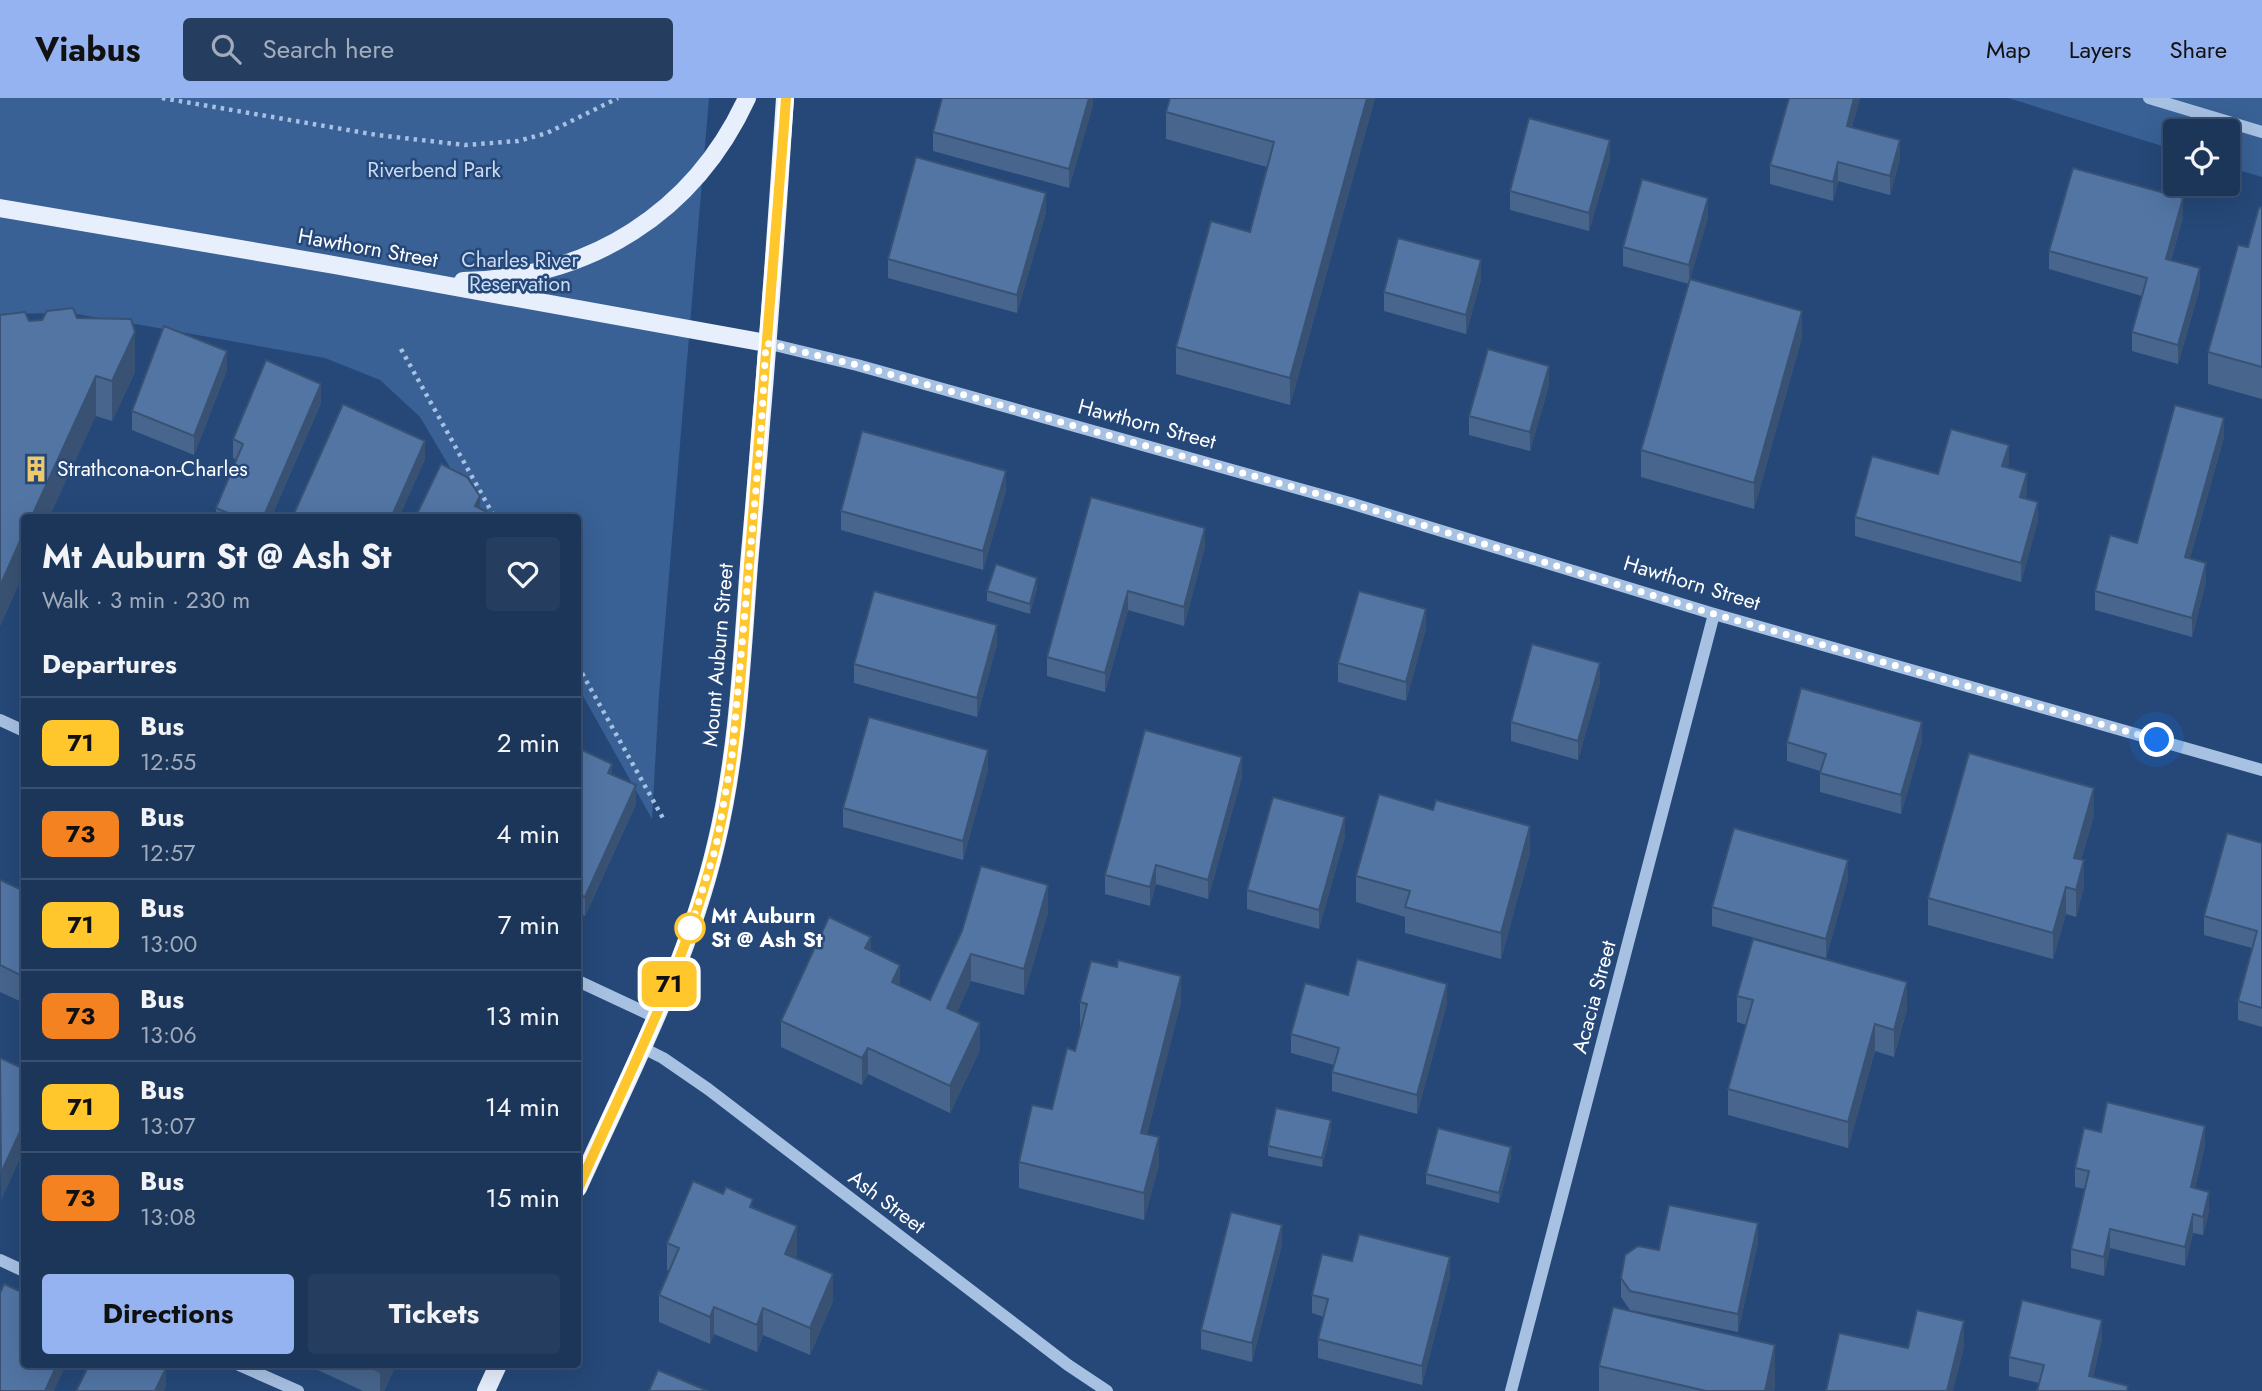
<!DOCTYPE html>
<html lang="en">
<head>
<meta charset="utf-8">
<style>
  body { margin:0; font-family:Jost,sans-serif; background:#253e60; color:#f1f3f6; height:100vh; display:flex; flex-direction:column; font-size:26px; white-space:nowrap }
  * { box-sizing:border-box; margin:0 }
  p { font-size:23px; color:#a0abbb }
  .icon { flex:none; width:38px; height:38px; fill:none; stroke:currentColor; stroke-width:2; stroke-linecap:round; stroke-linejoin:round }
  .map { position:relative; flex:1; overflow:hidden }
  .drawer { position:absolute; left:21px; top:416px; width:560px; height:854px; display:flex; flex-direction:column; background:#1c365a; border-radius:7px; box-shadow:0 7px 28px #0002,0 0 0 2px #3a5070 }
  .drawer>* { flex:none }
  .badge { padding:0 14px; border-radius:10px; font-size:24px; line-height:46px }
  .controls { position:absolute; left:2163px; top:21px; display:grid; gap:14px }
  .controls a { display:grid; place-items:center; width:77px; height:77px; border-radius:7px; background:#1c365a; box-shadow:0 7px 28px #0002,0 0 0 2px #3a5070; font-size:35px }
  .you { position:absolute; width:35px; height:35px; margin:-18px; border:5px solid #fff; border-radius:50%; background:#1a73e8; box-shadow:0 0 0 10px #1a73e833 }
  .map>.badge { position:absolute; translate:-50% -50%; box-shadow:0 0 0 4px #fff }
  h2 { padding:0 21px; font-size:26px; line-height:63px }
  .round { display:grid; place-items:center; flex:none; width:74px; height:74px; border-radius:7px; background:#253e60 }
  .overview { display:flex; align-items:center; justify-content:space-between; height:119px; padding:0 21px }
  h1 { font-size:33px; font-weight:700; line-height:52px }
  .button { display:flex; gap:14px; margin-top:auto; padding:14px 21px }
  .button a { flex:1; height:80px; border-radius:7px; background:#95b2f1; color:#111; font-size:28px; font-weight:700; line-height:80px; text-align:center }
  .button a+a { background:#253e60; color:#f1f3f6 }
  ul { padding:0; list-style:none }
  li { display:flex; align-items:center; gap:21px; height:91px; padding:0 21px; border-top:2px solid #3a5070 }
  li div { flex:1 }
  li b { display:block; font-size:26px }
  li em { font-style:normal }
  li .badge { min-width:77px; font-weight:700; text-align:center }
  header { display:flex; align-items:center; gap:42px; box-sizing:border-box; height:98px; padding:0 35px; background:#95b2f1; color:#111 }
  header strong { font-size:33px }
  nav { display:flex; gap:38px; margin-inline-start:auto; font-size:24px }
  .search { width:490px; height:63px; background:#253e60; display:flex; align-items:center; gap:18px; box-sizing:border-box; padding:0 24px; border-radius:7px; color:#a0abbb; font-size:26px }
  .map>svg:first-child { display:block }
</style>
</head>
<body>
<header>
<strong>Viabus</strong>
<div class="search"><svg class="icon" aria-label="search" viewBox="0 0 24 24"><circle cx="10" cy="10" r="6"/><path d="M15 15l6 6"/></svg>Search here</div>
<nav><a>Map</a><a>Layers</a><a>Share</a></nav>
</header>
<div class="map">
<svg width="2262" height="1293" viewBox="0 0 2262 1293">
  <rect width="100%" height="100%" fill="#254878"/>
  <g fill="#396195">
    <path d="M0,0H709L659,597L652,721L578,589V420H480L420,319L380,282L325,260L147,228L70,215L0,216Z"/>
    <path d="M2008,0H2262V79L2228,69V33H2175V52Z"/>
  </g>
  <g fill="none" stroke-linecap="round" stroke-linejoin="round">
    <g stroke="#a7c1e3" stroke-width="4.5" stroke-dasharray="3.5 5" stroke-linecap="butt">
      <path d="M162,0L377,37L465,47L518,43L547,35L618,0"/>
      <path d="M401,251L495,420"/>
      <path d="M578,568L664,722"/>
    </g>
    <g stroke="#a7c1e3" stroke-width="12">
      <path d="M2149,0L2262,34"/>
      <path d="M766,245L857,267L1350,405L1714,516L2262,672"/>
      <path d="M0,622L24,633"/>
      <path d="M578,883L655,919"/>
      <path d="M641,949L663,960L708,991L1068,1267L1107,1293"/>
      <path d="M0,1162L24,1173"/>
      <path d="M239,1267L298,1293"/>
      <path d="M1511,1293L1714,516"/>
    </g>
    <g stroke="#e7eefc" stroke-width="18">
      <path d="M0,110L334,167L766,245"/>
      <path d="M463,183C590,180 694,115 747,0"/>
      <path d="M578,1090C628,979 688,866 716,746C738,655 742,559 749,466C763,311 775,156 785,0"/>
      <path d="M486,1293L498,1267"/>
    </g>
  </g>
  <g fill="#47658d">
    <path d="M1093,0V7L1069,90L933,53V34Z"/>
    <path d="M1170,0H1375L1290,307L1176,276V249L1250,134L1267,69L1166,41V14Z"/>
    <path d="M1860,0L1852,29L1900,61L1890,97L1838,83L1833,103L1770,86V67Z"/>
    <path d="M1610,61L1589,133L1510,112V93Z"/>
    <path d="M2262,110V301L2208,286V254Z"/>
    <path d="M1046,114L1017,215L888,180V161Z"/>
    <path d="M1708,119L1690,181L1802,239L1754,411L1641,379V352L1689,186L1623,168V149Z"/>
    <path d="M2183,119L2171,162L2200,189L2178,266L2132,253V234L2142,198L2049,171V153Z"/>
    <path d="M1481,181L1466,236L1384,213V194Z"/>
    <path d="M77,220L135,274L112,323L96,318L24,420V474L0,528L29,223Z"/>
    <path d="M227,272L194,357L132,332V313Z"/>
    <path d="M1549,287L1530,353L1469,337V318Z"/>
    <path d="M321,305L271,420H216V410L237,362L233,360V341Z"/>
    <path d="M2224,339L2190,460L2206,484L2192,539L2095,512V493L2137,445Z"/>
    <path d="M2009,365L2007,370L2027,394L2025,400L2038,423L2021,484L1855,438V419L1938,376Z"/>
    <path d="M1006,392L983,472L841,432V413Z"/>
    <path d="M1091,399L1205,449L1184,528L1128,512L1105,594L1047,578V559Z"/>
    <path d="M1037,490L1030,516L987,503V493Z"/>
    <path d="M1426,530L1406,603L1338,584V565Z"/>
    <path d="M997,546L977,619L854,585V566Z"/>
    <path d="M1600,584L1578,662L1511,643V624Z"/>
    <path d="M1922,643L1901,716L1820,694V673L1787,663V644Z"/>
    <path d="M578,650L612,677L636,706L585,818L578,815Z"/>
    <path d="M988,671L963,762L843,729V710Z"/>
    <path d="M1242,678L1208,801L1156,786L1150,808L1105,796V777Z"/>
    <path d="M2094,717L2081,762L2084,789L2076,819L2066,816L2053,861L1928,827V800Z"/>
    <path d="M1345,738L1319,831L1247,811V792Z"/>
    <path d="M2262,745V929L2238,922V903L2252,850L2204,837V818Z"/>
    <path d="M1530,755L1501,861L1405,835V819L1356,804V778Z"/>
    <path d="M1848,781L1826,860L1712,828V809Z"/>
    <path d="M0,782L24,793V905L0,894Z"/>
    <path d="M1048,814L1024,897L971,883L957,914L980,952L950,1015L868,976L862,987L781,949V923L871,853L900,888L930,902L962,833Z"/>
    <path d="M1348,897L1447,905L1417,1016L1332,993V974L1334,967L1291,955V936Z"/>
    <path d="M1737,898L1907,911L1894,959L1875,953L1848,1050L1728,1017V991L1746,927L1737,924Z"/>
    <path d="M1080,904H1181L1147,1036L1159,1066L1144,1122L1019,1090V1064L1052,1011L1075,953L1080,931Z"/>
    <path d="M0,960L24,971V1051L1,1102Z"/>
    <path d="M1331,1032L1322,1069L1268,1058V1048Z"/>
    <path d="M2101,1034L2205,1047L2195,1090L2209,1113L2203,1137L2193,1135L2185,1168L2110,1150L2104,1178L2071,1170V1151L2085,1091L2075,1089V1070Z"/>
    <path d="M1511,1059L1499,1105L1426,1086V1076Z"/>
    <path d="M24,1096V1122L22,1121V1102Z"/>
    <path d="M753,1111L797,1155L795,1160L833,1203L810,1257L763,1237L757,1254L714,1236L710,1246L659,1224V1197L670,1173L667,1172V1145Z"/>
    <path d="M1758,1144L1738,1234L1630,1212L1621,1199V1180L1659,1152Z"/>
    <path d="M1282,1146L1252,1264L1201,1251V1232Z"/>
    <path d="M1352,1163L1450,1178L1422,1287L1318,1260V1241L1324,1219L1312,1215V1197Z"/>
    <path d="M2102,1240L2093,1279L2128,1293L2039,1285L2009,1278V1259Z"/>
    <path d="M307,1267H396L384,1293H363Z"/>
    <path d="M1599,1268L1775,1287L1774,1293H1599Z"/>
  </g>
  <g fill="#395273">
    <path d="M1089,0H1093V7L1069,90V71Z"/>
    <path d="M1367,0H1375L1290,307V280Z"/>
    <path d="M1854,0H1860L1847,47V28Z"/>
    <path d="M1610,42V61L1589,133V115Z"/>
    <path d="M1900,42V61L1890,97V78Z"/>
    <path d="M1838,64V83L1833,103V84Z"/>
    <path d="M1046,95V114L1017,215V197Z"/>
    <path d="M1708,100V119L1689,186V167Z"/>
    <path d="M2183,100V119L2166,180V161Z"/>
    <path d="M1481,162V181L1466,236V217Z"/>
    <path d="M2200,170V189L2178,266V247Z"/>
    <path d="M1802,213V239L1754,411V385Z"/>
    <path d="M135,234V274L112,323V283Z"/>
    <path d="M227,253V272L194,357V338Z"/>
    <path d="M1549,268V287L1530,353V334Z"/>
    <path d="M96,278V318L49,420H31Z"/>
    <path d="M321,286V305L271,420H263Z"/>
    <path d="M2224,320V339L2185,478V459Z"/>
    <path d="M425,343V362L399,420H391Z"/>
    <path d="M2009,347V365L2002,387V368Z"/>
    <path d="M1006,373V392L983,472V453Z"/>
    <path d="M2027,375V394L2020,418V399Z"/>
    <path d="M480,398V420L475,408Z"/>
    <path d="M2038,404V423L2021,484V465Z"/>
    <path d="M1205,430V449L1184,528V509Z"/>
    <path d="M24,434V474L0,528V488Z"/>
    <path d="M2206,465V484L2192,539V520Z"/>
    <path d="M1037,480V490L1030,516V506Z"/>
    <path d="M1128,493V512L1105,594V575Z"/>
    <path d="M1426,511V530L1406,603V584Z"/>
    <path d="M997,527V546L977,619V600Z"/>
    <path d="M1600,565V584L1578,662V643Z"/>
    <path d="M1922,624V643L1901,716V697Z"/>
    <path d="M988,652V671L963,762V743Z"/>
    <path d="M1242,659V678L1208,801V782Z"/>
    <path d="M612,666V685L608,675Z"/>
    <path d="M636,687V706L585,818V799Z"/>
    <path d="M2094,690V717L2074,786V760Z"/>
    <path d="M1345,719V738L1319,831V812Z"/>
    <path d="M1530,728V755L1501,861V835Z"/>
    <path d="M1848,762V781L1826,860V841Z"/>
    <path d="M2084,762V789L2076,819V792Z"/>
    <path d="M1156,767V786L1150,808V789Z"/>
    <path d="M1048,787V814L1024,897V871Z"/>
    <path d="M2066,789V816L2053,861V835Z"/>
    <path d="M871,839V865L865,850Z"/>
    <path d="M971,856V883L947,936V910Z"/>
    <path d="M900,867V894L892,884Z"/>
    <path d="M1181,878V904L1141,1061V1035Z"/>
    <path d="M1907,884V911L1894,959V932Z"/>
    <path d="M1447,886V905L1417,1016V997Z"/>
    <path d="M980,925V952L950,1015V988Z"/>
    <path d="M1875,926V953L1848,1050V1024Z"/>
    <path d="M868,950V976L862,987V960Z"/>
    <path d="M1331,1022V1032L1322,1069V1060Z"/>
    <path d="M24,1025V1051L1,1102V1075Z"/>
    <path d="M2205,1028V1047L2191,1108V1089Z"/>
    <path d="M1159,1039V1066L1144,1122V1095Z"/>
    <path d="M1511,1049V1059L1499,1105V1095Z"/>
    <path d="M2209,1094V1113L2203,1137V1119Z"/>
    <path d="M2193,1116V1135L2185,1168V1149Z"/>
    <path d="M1758,1125V1144L1738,1234V1216Z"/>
    <path d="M1282,1127V1146L1252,1264V1245Z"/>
    <path d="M797,1128V1155L785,1183V1156Z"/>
    <path d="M2110,1131V1150L2104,1178V1159Z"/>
    <path d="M1450,1159V1178L1422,1287V1268Z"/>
    <path d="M833,1176V1203L810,1257V1230Z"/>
    <path d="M714,1209V1236L710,1246V1219Z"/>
    <path d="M763,1210V1237L757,1254V1227Z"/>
    <path d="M2102,1222V1240L2090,1293L2089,1278Z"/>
    <path d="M1964,1223V1250L1953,1293H1947Z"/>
    <path d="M1775,1247V1287L1774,1293H1765Z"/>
    <path d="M57,1267H66L54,1293H45Z"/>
    <path d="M383,1267H396L384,1293H380V1274Z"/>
    <path d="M166,1270V1289L164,1293H155Z"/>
  </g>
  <g fill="#5275a4" stroke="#395273" stroke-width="2">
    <path d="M942,0H1089L1069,71L933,34Z"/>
    <path d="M1170,0H1367L1290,280L1176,249L1211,123L1250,134L1274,44L1166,14Z"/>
    <path d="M1789,0H1854L1847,28L1900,42L1890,78L1838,64L1833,84L1770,67Z"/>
    <path d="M1529,20L1610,42L1589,115L1510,93Z"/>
    <path d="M916,59L1046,95L1017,197L888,161Z"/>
    <path d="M2073,70L2183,100L2166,161L2200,170L2178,247L2132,234L2147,180L2049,153Z"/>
    <path d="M1642,81L1708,100L1689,167L1623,149Z"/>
    <path d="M2259,109L2262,110V269L2208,254L2238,147L2248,149Z"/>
    <path d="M1398,140L1481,162L1466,217L1384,194Z"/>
    <path d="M1690,181L1802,213L1754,385L1641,352Z"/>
    <path d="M73,210L77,220L131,221L135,234L112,283L96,278L31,420H24V434L0,488V217L25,214L29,223L42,222L47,213Z"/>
    <path d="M164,228L227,253L194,338L132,313Z"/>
    <path d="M1488,251L1549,268L1530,334L1469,318Z"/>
    <path d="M266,262L321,286L263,420H240L216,410L243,346L233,341Z"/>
    <path d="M343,306L425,343L391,420H292Z"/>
    <path d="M2175,307L2224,320L2185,459L2206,465L2192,520L2095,493L2110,437L2137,445Z"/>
    <path d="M1951,331L2009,347L2002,368L2027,375L2020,399L2038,404L2021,465L1855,419L1872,358L1938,376Z"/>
    <path d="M862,333L1006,373L983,453L841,413Z"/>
    <path d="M441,366L467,379L480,398L475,408L495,418L496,420H415Z"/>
    <path d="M1091,399L1205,430L1184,509L1128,493L1105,575L1047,559Z"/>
    <path d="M996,466L1037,480L1030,506L987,493Z"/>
    <path d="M874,493L997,527L977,600L854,566Z"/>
    <path d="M1359,493L1426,511L1406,584L1338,565Z"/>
    <path d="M1532,546L1600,565L1578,643L1511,624Z"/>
    <path d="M1801,590L1922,624L1901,697L1820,675L1826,656L1787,644Z"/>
    <path d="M869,619L988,652L963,743L843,710Z"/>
    <path d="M1145,632L1242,659L1208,782L1156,767L1150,789L1105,777Z"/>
    <path d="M578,650L612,666L608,675L636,687L585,799L578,796Z"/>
    <path d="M1969,655L2094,690L2074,760L2084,762L2076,792L2066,789L2053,835L1928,800Z"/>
    <path d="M1379,696L1433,712L1436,702L1530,728L1501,835L1405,809L1410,793L1356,778Z"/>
    <path d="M1273,699L1345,719L1319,812L1247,792Z"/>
    <path d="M1734,730L1848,762L1826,841L1712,809Z"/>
    <path d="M2227,735L2262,745V910L2238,903L2257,833L2204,818Z"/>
    <path d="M981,768L1048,787L1024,871L971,856L947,910L980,925L950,988L868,950L862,960L781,923L829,819L871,839L865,850L900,867L892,884L930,902L962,833Z"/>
    <path d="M0,782L24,793V879L0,867Z"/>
    <path d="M1753,841L1907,884L1894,932L1875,926L1848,1024L1728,991L1753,902L1737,898Z"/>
    <path d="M1357,861L1447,886L1417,997L1332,974L1339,950L1291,936L1305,885L1348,897Z"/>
    <path d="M1118,862L1181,878L1141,1035L1159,1039L1144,1095L1019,1064L1032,1007L1052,1011L1067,950L1075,953L1087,906L1080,904L1091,863L1117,869Z"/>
    <path d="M0,960L24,971V1025L1,1075Z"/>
    <path d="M2107,1004L2205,1028L2191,1089L2209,1094L2203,1119L2193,1116L2185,1149L2110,1131L2104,1159L2071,1151L2089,1073L2075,1070L2084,1030L2101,1034Z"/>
    <path d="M1276,1010L1331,1022L1322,1060L1268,1048Z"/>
    <path d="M1438,1030L1511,1049L1499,1095L1426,1076Z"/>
    <path d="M693,1083L723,1096L726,1089L753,1101L750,1109L797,1128L785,1156L833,1176L810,1230L763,1210L757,1227L714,1209L710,1219L659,1197L679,1150L667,1145Z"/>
    <path d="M1669,1107L1758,1125L1738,1216L1630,1193L1621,1180L1625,1157L1638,1148L1659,1152Z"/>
    <path d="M1231,1114L1282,1127L1252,1245L1201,1232Z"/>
    <path d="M1359,1136L1450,1159L1422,1268L1318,1241L1328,1201L1312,1197L1322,1156L1352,1163Z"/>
    <path d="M4,1186L24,1195V1267H57L45,1293H0V1195Z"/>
    <path d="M2022,1202L2102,1222L2089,1278L2128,1288L2127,1293H2037L2044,1267L2009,1259Z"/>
    <path d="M1613,1209L1775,1247L1765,1293H1706L1599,1268Z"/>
    <path d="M1917,1212L1964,1223L1947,1293H1826L1839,1235L1908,1250Z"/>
    <path d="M89,1267H159L166,1270L155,1293H76Z"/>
    <path d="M365,1267H383L380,1274Z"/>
    <path d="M658,1272L708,1293H649Z"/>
  </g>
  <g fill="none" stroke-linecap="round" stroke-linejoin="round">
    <g stroke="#fff" stroke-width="16">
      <path id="line" d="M578,1091C627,978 687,866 716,746C739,651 742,552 750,455C763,304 775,152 786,0"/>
    </g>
    <use href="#line" stroke="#ffc72c" stroke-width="10"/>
    <path stroke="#fff" stroke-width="7" stroke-dasharray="0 12.6" d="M690,830L689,835L716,749L732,658L761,335L766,245L857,267L1350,405L1714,516L2157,642"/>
  </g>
  <defs>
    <g id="building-bare" transform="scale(2.1)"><path d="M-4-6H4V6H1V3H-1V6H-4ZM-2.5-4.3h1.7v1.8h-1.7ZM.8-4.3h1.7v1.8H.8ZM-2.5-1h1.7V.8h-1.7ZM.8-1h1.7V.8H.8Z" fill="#ecca6d" stroke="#254878" stroke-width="2.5" paint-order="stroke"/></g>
  </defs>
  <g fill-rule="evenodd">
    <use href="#building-bare" x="36" y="371"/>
  </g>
  <circle fill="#fff" stroke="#ffc72c" stroke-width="3.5" cx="690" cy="830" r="14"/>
  <g text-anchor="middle" stroke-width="5" stroke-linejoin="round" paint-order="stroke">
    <g font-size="21" fill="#cadbf3" stroke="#254878">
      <text x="434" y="79">Riverbend Park</text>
      <text x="520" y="169">Charles River<tspan x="520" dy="24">Reservation</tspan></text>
    </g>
    <g font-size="21" fill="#fff" stroke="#254878">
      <text transform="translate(368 150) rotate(10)" y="7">Hawthorn Street</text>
      <text transform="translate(1147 326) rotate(15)" y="7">Hawthorn Street</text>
      <text transform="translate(1692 485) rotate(17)" y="7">Hawthorn Street</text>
      <text transform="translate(718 557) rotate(-85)" y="7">Mount Auburn Street</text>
      <text transform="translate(1594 899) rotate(-75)" y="7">Acacia Street</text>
      <text transform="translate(887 1104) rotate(37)" y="7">Ash Street</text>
    </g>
    <g font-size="21" fill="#fff" stroke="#254878" text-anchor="start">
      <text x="57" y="378">Strathcona-on-Charles</text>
    </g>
    <g font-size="21" font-weight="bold" fill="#fff" stroke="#254878" text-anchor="start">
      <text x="711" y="825">Mt Auburn<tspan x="711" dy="24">St @ Ash St</tspan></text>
    </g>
  </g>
</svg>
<div class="controls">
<a><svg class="icon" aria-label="locate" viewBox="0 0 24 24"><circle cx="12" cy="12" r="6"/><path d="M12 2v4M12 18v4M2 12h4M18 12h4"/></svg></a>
</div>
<div class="you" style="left:2157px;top:642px"></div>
<b class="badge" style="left:669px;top:886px;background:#ffc72c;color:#111">71</b>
<section class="drawer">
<div class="overview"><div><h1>Mt Auburn St @ Ash St</h1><p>Walk · 3 min · 230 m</p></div><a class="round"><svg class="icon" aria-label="heart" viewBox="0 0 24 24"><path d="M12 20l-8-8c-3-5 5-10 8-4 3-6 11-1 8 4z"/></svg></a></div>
<h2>Departures</h2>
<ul>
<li><span class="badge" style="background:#ffc72c;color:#111">71</span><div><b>Bus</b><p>12:55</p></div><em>2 min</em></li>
<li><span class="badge" style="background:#f58220;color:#111">73</span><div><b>Bus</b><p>12:57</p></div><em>4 min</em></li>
<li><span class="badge" style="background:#ffc72c;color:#111">71</span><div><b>Bus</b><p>13:00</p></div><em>7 min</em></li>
<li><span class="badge" style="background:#f58220;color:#111">73</span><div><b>Bus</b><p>13:06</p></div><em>13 min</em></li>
<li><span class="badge" style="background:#ffc72c;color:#111">71</span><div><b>Bus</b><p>13:07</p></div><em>14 min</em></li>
<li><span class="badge" style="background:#f58220;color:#111">73</span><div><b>Bus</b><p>13:08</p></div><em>15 min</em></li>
</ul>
<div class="button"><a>Directions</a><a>Tickets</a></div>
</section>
</div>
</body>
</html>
